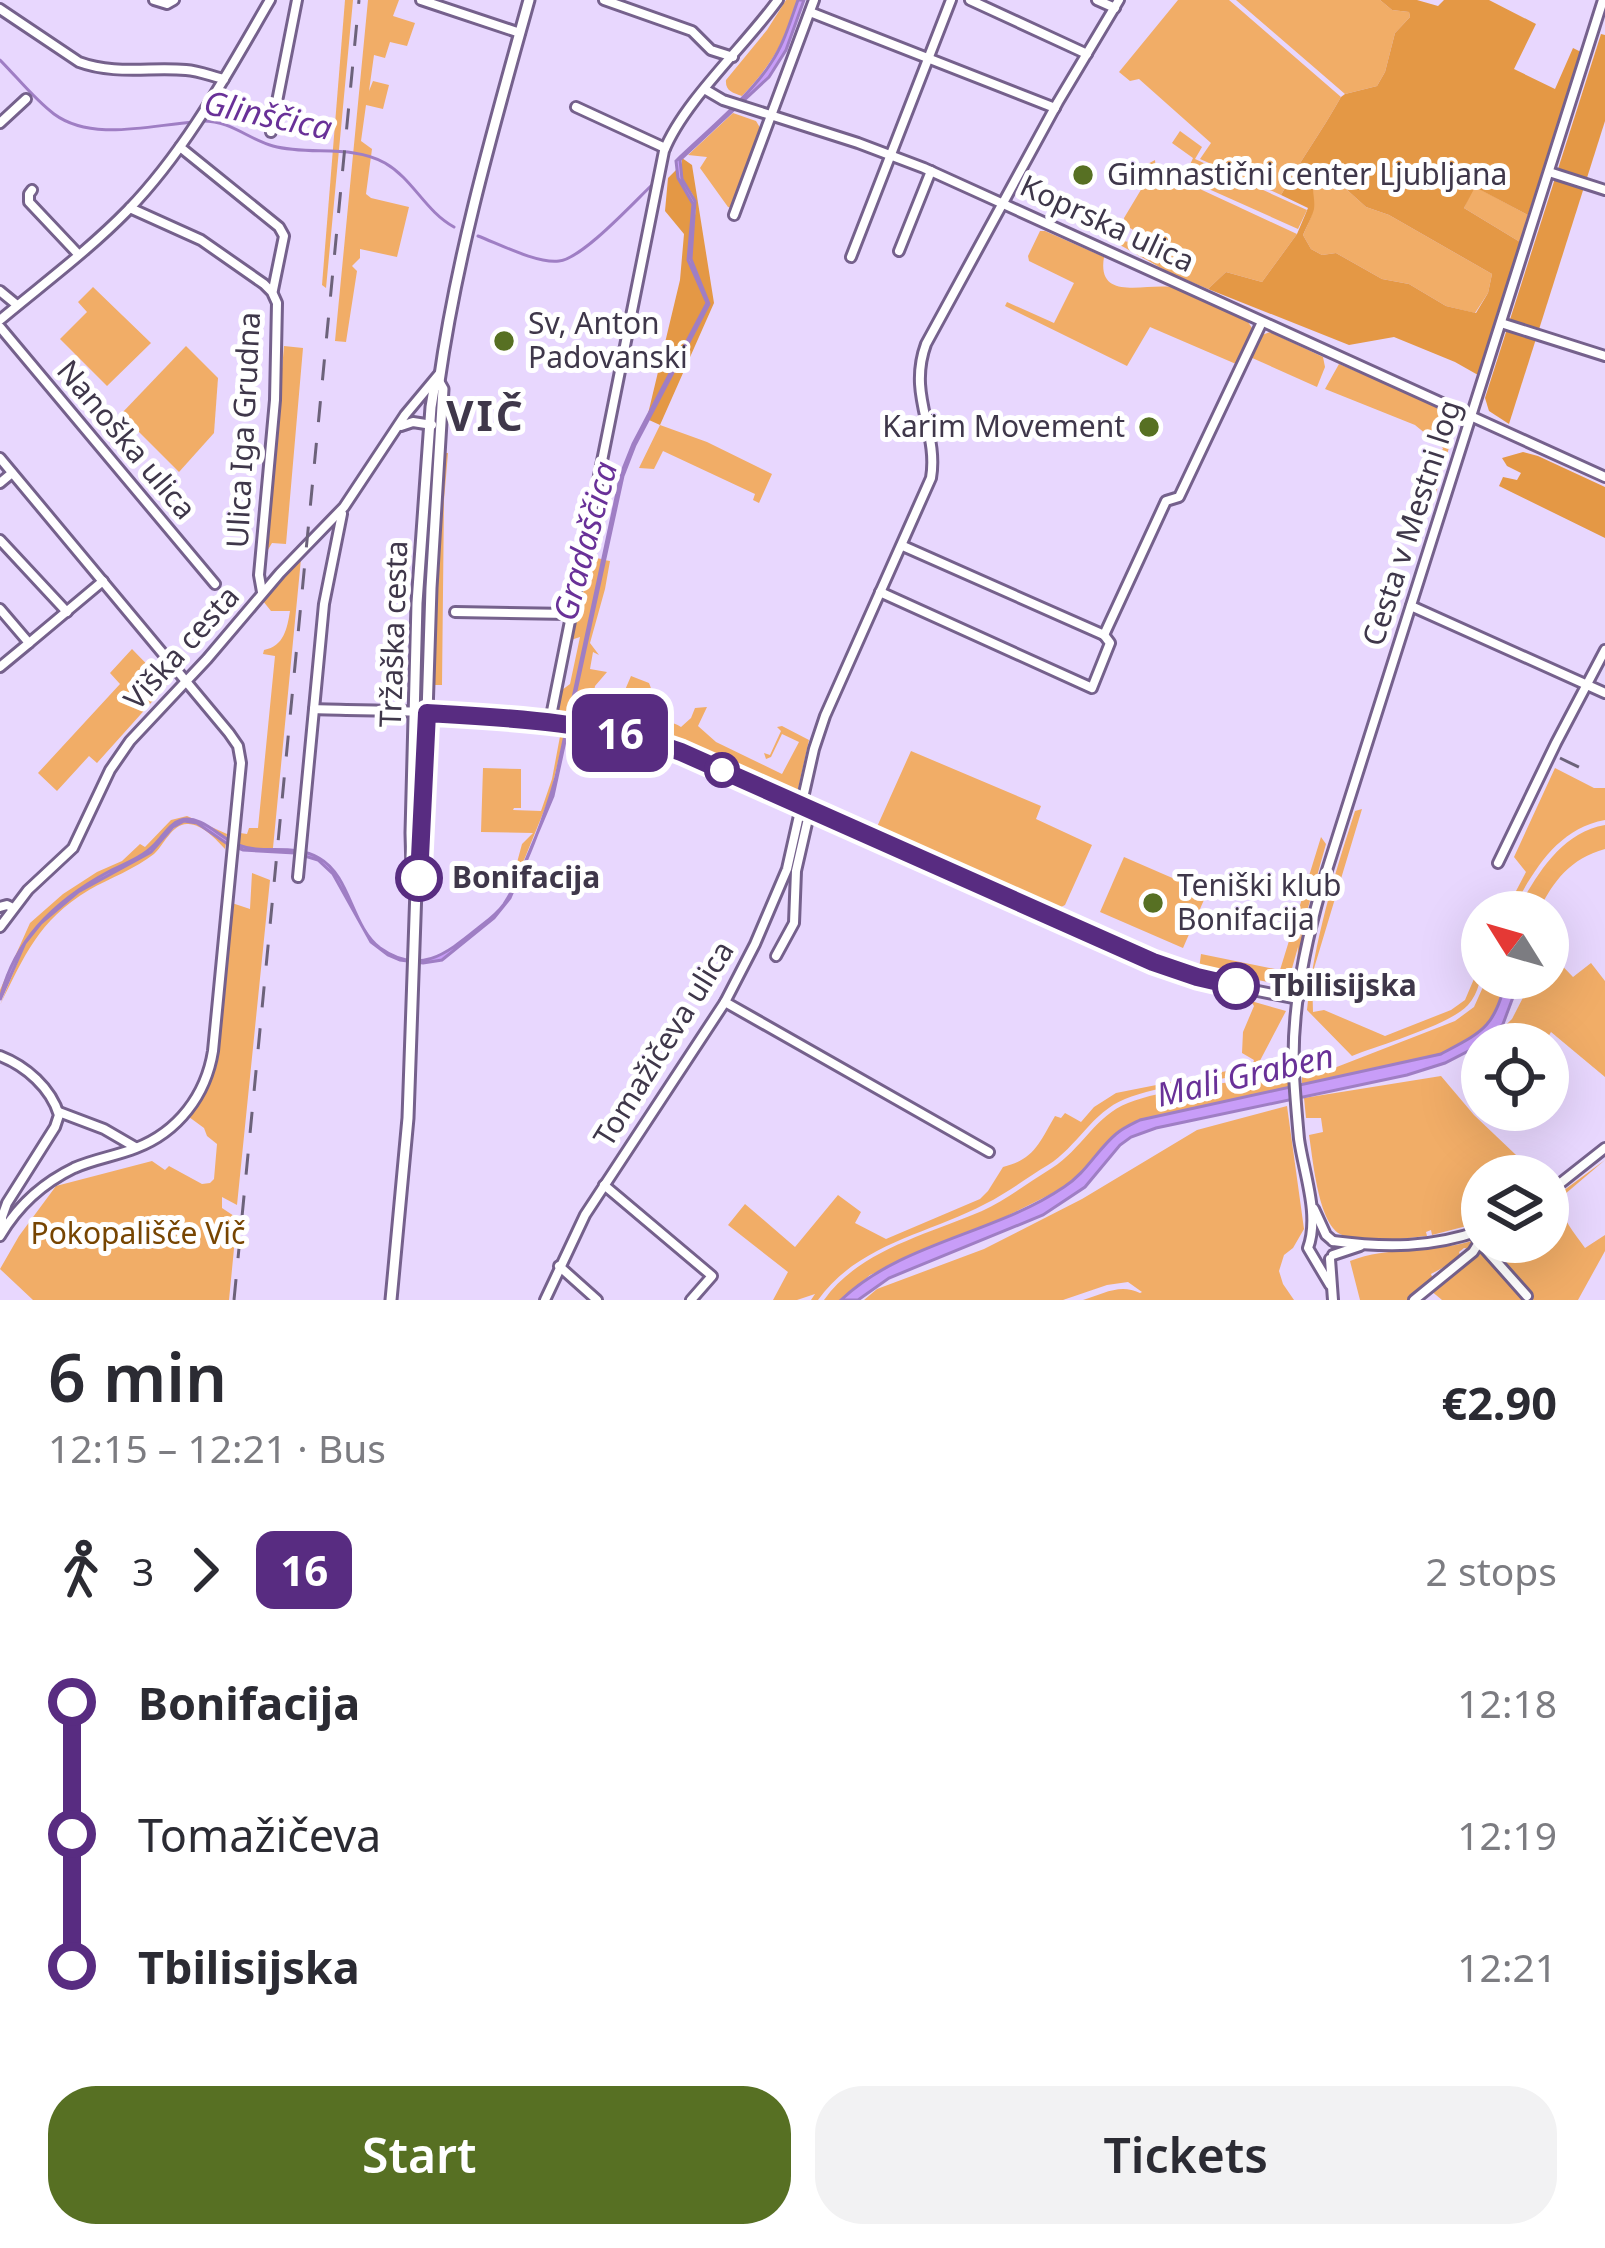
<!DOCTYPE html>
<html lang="en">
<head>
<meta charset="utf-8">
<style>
  body { margin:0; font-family:"Noto Sans",sans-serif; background:#f2f2f3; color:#2b2b33; height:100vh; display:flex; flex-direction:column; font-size:45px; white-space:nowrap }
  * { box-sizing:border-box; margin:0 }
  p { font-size:39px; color:#7c7c81 }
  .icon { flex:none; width:66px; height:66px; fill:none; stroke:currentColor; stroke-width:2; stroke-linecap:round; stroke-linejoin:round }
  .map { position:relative; height:1300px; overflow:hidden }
  .sheet { display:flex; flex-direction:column; background:#fff; flex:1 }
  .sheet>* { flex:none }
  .badge { padding:0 24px; border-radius:18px; font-size:42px; line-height:78px }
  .needle { width:78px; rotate:307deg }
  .controls { position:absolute; left:1461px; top:891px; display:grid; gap:24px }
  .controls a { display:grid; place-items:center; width:108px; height:108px; border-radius:50%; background:#fff; box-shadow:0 12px 48px #0002; font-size:60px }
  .map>.badge { position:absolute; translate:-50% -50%; box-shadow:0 0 0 6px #fff }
  .legs { display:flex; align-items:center; gap:18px; height:132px; padding:0 48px; font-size:39px }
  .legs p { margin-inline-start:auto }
  .overview { display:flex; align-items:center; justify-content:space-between; height:204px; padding:0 48px }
  h1 { font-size:66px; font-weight:600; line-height:90px }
  .primary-button { display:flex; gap:24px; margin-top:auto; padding:24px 48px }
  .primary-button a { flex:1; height:138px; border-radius:48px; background:#577023; color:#fff; font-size:48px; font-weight:600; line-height:138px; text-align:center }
  .primary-button a+a { background:#f2f2f3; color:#2b2b33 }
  ul { padding:0 48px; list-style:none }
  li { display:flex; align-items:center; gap:42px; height:132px; font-size:45px }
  li i { display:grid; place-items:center; width:18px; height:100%; margin:0 15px; background:currentColor }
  li i::after { content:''; width:30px; height:30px; margin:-15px; border:9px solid; border-radius:50%; background:#fff }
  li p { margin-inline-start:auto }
  li:first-child i { background:linear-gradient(#0000 50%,currentColor 0) }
  li:last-child i { background:linear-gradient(currentColor 50%,#0000 0) }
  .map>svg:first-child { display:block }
</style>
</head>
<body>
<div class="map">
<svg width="1605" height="1300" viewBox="0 0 1605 1300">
  <rect width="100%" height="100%" fill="#e8d7fe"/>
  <g fill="#f1ad67">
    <path d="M345,0H353L326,288L322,285Z"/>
    <path d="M368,0H399L393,16L415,23L407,46L390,42L385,58L374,55L369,91L373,81L389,85L383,109L366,105L361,141L372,149L366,194L371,198L409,207L397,257L360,249V258L352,266L357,271L346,342L335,341Z"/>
    <path d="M786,0H798C783,44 774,62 742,96C733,93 725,91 726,80L767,30Z"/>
    <path d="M1178,0H1229L1341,97C1322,131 1300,161 1281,195L1200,159L1211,143L1139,79L1130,81L1119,72Z"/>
    <path d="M1236,0H1380L1392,10L1409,12L1410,17L1395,33L1385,72L1377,86L1345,94Z"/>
    <path d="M733,113L756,121L762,131L738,187L740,189L732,208L728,207L700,168L707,157L688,155Z"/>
    <path d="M1180,131L1202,147L1195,159L1307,210L1298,229L1184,178L1193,158L1172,143Z"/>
    <path d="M1155,160L1157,185L1159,170L1297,234L1262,282L1226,272L1208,289L1170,273L1120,245L1122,241L1130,242L1135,231L1125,225L1124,218L1151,173L1142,167Z"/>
    <path d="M1322,176L1346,189L1366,207L1389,215L1492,274L1488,293L1475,313L1446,306L1409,284L1382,279L1336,253L1322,255L1311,249L1303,235C1306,228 1312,217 1313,209C1315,193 1307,187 1322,176Z"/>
    <path d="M1474,186L1528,215L1520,242L1464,208Z"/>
    <path d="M1040,231H1045L1104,257C1096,304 1150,281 1176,288C1199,295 1223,309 1246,319L1252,328L1236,364L1150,327L1127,366L1005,306L1007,302L1054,323L1074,283L1029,261L1028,256Z"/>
    <path d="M93,287L151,343L107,386L60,339L87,312L78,302Z"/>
    <path d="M1270,332L1323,357L1325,367L1317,387L1250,357L1262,335Z"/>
    <path d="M186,346L218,378L214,433L179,472L121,414Z"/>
    <path d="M284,346L303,348L286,544L272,543L266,553Z"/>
    <path d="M1339,364L1433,404L1453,417L1454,430L1432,507L1426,500L1443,448L1415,425L1325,389Z"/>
    <path d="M660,425L707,442L772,474L759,503L753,500L755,494L663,451L654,469L639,468Z"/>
    <path d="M443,453H448L444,500L442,685H431Z"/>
    <path d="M588,557L602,559L569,715L561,713L558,709L562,690L570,684L580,637L571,640Z"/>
    <path d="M301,559L273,848H244L238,846L240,833L247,834L249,828H258L275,656L263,654L264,650C284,646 287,629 290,611H271L263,601Z"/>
    <path d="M604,560L610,561L605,589L590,643L599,655L593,652L590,669L607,672L595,686L592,704L595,709L587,718L571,715Z"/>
    <path d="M132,649L167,685L97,763L89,756L57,791L38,773L120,684L110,673Z"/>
    <path d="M631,676L649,683C654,694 655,714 667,720C671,723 677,724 681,727L691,718L695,708L707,707L698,726L716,742L782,774L799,742L782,734L771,757L766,759L764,753L770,755L781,731L777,727L782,726L809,740L798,789L794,792L665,737L592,719L596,715L613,718Z"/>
    <path d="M561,731L565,732L550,796L520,870H515L522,844L533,833L481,832L483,768L521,769V808H514L513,810L541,811L552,779Z"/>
    <path d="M911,751L1041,806L1036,819L1092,845L1065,905L1055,910L1060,914L1053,913L877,832L1025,897L876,829Z"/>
    <path d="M1555,768L1594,788H1605V820C1556,829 1533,872 1511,912H1505L1526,872L1514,857Z"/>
    <path d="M1362,809L1312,975L1313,1012L1324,1010L1385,1036L1451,1010L1465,1000L1482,960C1482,975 1479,993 1468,1005C1450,1025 1379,1045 1352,1056L1307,1010C1314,941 1334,876 1355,811Z"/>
    <path d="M187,816L227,834L226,840L198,821L187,818L179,820L148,852L77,890L55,908L96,881L151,852L180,822L197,823L226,843L225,849C217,840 201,823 187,824C172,824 164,845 154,854C135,869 110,878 89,890C38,921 25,955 0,1005L29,935L0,996V990L30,923L63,894L97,872L122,861L140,844L145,847L171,820Z"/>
    <path d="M1605,825V849C1570,859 1554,880 1538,912H1516C1537,875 1560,833 1605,825Z"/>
    <path d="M1321,837L1326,844L1299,940L1303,930L1305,931L1297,968L1298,947L1289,979L1282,983H1273L1199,969L1201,954L1280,970Z"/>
    <path d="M1124,857L1207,893L1183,948L1100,912Z"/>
    <path d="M252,873L270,880L237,1205L222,1197V1208L237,1218L229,1300H33L0,1269L19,1236L56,1186L152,1161L165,1170L169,1166L202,1184L210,1183L214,1179L217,1144L207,1136L204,1128L189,1117C205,1098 212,1080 217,1056L232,903L250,909Z"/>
    <path d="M1548,951L1573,977L1591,963L1605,981V1077L1551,1032L1544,1044H1486L1512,1019L1533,978H1548Z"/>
    <path d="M1487,978H1507C1502,996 1499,1017 1484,1030C1445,1064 1353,1074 1302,1085V1076L1329,1070L1455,1021L1474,1007Z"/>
    <path d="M1251,1001L1286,1011L1253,1074C1216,1080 1159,1085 1125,1099C1092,1112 1077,1147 1048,1165C1028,1177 1007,1193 985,1204C928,1234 858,1244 818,1300H811L815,1294L797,1300H773L788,1272L728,1225L745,1204L795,1247L838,1195L861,1212L855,1223L886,1239L980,1199L988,1191L1003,1167C1035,1159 1039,1143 1055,1116L1061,1118L1065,1113L1081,1122L1094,1107L1116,1093L1252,1066L1254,1060L1242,1053L1243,1032L1254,1006Z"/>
    <path d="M1441,1076L1474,1115L1538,1176H1482V1222L1432,1235L1431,1230L1426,1232L1427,1236C1402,1238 1364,1246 1340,1234C1318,1222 1313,1159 1309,1135L1323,1132L1321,1118H1306L1304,1098Z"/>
    <path d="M1254,1078H1288V1087L1140,1120L1117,1133L1085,1170L1067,1186L993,1223L870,1275L841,1300H824C859,1250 929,1234 982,1211C1006,1200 1029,1182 1052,1168C1081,1150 1096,1115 1128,1103C1164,1089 1216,1085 1254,1078Z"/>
    <path d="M1287,1106L1304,1229L1293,1248L1284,1255L1279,1271L1283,1284L1294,1300H1083C1103,1294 1120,1283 1140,1293L1142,1292L1128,1282L1107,1285L1063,1300H864L877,1289L984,1249L1082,1199L1197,1130Z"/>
    <path d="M1605,1160L1558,1200C1561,1217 1575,1234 1585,1248L1605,1235V1251L1578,1300H1442L1430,1290L1476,1256L1487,1242H1548V1202Z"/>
    <path d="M1472,1241L1470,1249L1464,1248L1459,1252L1461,1258L1431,1274L1433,1279L1411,1300H1360L1350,1261C1388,1246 1432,1253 1472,1241Z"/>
  </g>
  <g fill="#e49845" fill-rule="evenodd">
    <path d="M1380,0H1417L1438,6L1444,0H1489L1536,24L1514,69L1555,89L1573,48L1581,52L1528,215L1475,187L1464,208L1520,242L1478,375L1455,362L1394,337L1349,345L1208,289L1226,272L1262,282L1297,234L1308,208L1281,195C1300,161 1322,131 1341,97L1345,94L1377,86L1385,72L1395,33L1410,17L1409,12L1392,10ZM1322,176L1346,189L1366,207L1389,215L1492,274L1488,293L1476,313L1446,306L1409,284L1382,279L1336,253L1322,255L1311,249L1303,235C1306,228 1312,217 1314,209C1316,193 1307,187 1322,176Z"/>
    <path d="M1601,34L1605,35V121L1509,424L1489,411L1485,398Z"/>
    <path d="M682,158L692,165L714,303L660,425L649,420L709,304L691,259L696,205L693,195L681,177Z"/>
    <path d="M677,169L679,181L693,204L688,260L707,303L647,418L680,280L684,234L665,211L668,178Z"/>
    <path d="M1523,452L1538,456L1605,487V538L1499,486L1503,477L1517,480L1521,473L1507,466L1502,458Z"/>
  </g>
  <g fill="#c89df8" stroke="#9f7ec4" stroke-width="3">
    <path d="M798,0H804L786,50L769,77L680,160L682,179L695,201L691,259L709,304L635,445L623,476L553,796L510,898L494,918L442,960L423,963L400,960L388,955L371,942L333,874L318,860L295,853L243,850L226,843L197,823L184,821L173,827L151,852L78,892L41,923L25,943L0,1000C13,940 56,900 108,872C124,864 143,857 155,844C163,836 170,823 181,820C201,814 221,839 238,845C263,855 294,843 319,858C351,876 351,926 380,948C419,976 446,954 477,929C487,921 497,914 504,904C524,873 546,813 556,777L621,474L633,444L707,303L688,260L693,204L678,178L676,161C705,133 750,96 771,63C784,44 790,22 798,0Z"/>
    <path d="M1507,978H1519V981L1503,1024L1495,1033L1480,1045L1445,1063L1407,1075L1156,1128L1131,1137L1120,1145L1085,1187L1043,1215L889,1278L858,1300H841C902,1242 995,1234 1064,1187C1086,1173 1097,1150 1116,1134C1123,1128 1132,1124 1140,1120L1441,1054C1486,1030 1493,1028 1507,978Z"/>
  </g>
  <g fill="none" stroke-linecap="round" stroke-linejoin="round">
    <g stroke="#9f7ec4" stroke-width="3">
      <path d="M0,60C17,77 34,99 54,114C92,142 151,125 194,122"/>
      <path d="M203,121C231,121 248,139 273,146C309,156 352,144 385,163C413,179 425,211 454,227"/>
      <path d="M478,236C499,244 538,264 559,261C582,259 634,202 653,184"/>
    </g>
    <g stroke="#75618c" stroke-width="14">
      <g id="minor">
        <path d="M154,0L167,4L174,0"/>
        <path d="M421,0L520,33"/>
        <path d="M604,0L692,31L711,50L733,57"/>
        <path d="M970,0L1087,54"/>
        <path d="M1097,0L1115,8"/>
        <path d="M0,9L79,62C114,75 150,67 186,70C199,71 211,76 224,79"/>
        <path d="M810,12L1055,108"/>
        <path d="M706,90L723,100L858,143L924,168L1605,477"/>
        <path d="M576,107L665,148"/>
        <path d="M0,123L26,99"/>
        <path d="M271,132L297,0"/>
        <path d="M180,147L279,227L284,236L273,290"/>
        <path d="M1549,172L1605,190"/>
        <path d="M32,190L29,194V202L78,254"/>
        <path d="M130,208L201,240L264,284L272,292L277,303L275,400L259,575L262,592"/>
        <path d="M734,215L814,0"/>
        <path d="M899,251L931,171"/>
        <path d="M851,257L951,0"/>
        <path d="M0,291L17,305"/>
        <path d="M0,320C43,284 89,250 128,210C187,149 228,72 270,0"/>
        <path d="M1501,323L1605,356"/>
        <path d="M0,327L215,584"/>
        <path d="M401,426L413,422L432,425"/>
        <path d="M0,458L229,733L238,746L241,763L213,1051C206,1095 178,1132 136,1148C116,1156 94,1159 74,1168C43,1183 17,1207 0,1236"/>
        <path d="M0,483L12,473"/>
        <path d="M0,540L67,612"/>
        <path d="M903,546L1104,635"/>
        <path d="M880,592L1092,688L1110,643L1104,635"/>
        <path d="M1411,606L1605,693"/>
        <path d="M0,609L29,643L103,581"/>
        <path d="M455,612L570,614"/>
        <path d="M1104,635L1166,501L1179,497L1262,322"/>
        <path d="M0,667L29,643"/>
        <path d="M314,709C442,713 575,710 696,758L1172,970L1213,982L1298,999"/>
        <path d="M550,721L664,151C684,101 745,46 778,0"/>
        <path d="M1498,863L1556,743L1605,650"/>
        <path d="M298,877L324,604L342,514"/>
        <path d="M0,907L7,905L13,908"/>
        <path d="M0,927L28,890L73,848L110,770L130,741L207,659L280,573L344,507L405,415L440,373"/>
        <path d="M776,956L794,923L796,871L807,823"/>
        <path d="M725,1002L989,1152"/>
        <path d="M0,1056C26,1066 51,1088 59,1115L55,1127L7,1203L2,1217V1231"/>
        <path d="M59,1112L104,1129L135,1147"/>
        <path d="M604,1185L712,1276L691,1300"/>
        <path d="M1548,1193L1605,1148"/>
        <path d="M1314,1209L1326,1235L1333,1241"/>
        <path d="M1333,1241C1386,1248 1431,1248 1482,1230"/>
        <path d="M1479,1242L1527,1296"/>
        <path d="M1333,1255L1360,1246"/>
        <path d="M1330,1259L1333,1300"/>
        <path d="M559,1266L597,1300"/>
        <path d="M1330,1285L1308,1248C1320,1215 1304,1174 1299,1139C1297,1117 1295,1095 1294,1074C1291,1012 1304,949 1321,889L1603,0"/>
        <path d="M545,1300L585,1215L725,1002L755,944L787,869L814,749L825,716L931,478C939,431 907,396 926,344L1058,102L1119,0"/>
        <path d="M1414,1300L1473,1252L1478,1244L1476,1232"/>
      </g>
    </g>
    <g stroke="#75618c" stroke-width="15">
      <g id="major">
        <path d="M416,887L412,871L411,833L417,603L431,407L434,389L439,382C457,253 494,126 529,0"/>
        <path d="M391,1300L408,1118L416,889L421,870L423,839L431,588L443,389L439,382"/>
      </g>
    </g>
    <use href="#minor" stroke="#fff" stroke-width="8"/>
    <use href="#major" stroke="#fff" stroke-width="9"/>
    <g stroke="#6c627a" stroke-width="3" stroke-dasharray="21 21" stroke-linecap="butt">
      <path d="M1560,758L1593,774"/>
      <path d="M234,1300L359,0"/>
    </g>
  </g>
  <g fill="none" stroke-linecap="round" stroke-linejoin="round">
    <g stroke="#fff" stroke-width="27">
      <path id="line-1" d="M419,878L427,713C514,718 598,722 681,752L1153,962L1197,977L1236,986"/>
    </g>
    <use href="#line-1" stroke="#582c81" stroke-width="18"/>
  </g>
  <g fill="#577023" stroke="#fff" stroke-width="4.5">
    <circle cx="1083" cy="175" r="12"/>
    <circle cx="504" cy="341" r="12"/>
    <circle cx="1149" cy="427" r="12"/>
    <circle cx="1153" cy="903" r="12"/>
  </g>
  <g fill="#fff" stroke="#582c81" stroke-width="6">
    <circle cx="722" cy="770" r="15"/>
    <circle cx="419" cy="878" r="21"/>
    <circle cx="1236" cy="986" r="21"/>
  </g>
  <g text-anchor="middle" stroke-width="10" stroke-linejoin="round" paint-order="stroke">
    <g font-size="30" fill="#3f374a" stroke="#fff" text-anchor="start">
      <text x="1107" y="185">Gimnastični center Ljubljana</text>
      <text x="528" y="334">Sv, Anton<tspan x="528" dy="34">Padovanski</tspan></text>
      <text x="1125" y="437" text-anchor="end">Karim Movement</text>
      <text x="1177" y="896">Teniški klub<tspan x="1177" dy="34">Bonifacija</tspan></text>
    </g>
    <g font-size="30" fill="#3f374a" stroke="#fff">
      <text transform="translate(1107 224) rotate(25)" y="10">Koprska ulica</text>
      <text transform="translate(244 430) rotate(-87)" y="10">Ulica Iga Grudna</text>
      <text transform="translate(126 440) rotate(50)" y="10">Nanoška ulica</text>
      <text transform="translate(1412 523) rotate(-72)" y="10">Cesta v Mestni log</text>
      <text transform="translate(394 634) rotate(-88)" y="10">Tržaška cesta</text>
      <text transform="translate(182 648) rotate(-48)" y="10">Viška cesta</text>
      <text transform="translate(664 1044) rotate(-58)" y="10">Tomažičeva ulica</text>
    </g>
    <g font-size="30" font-weight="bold" fill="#3f374a" stroke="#fff" text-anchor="start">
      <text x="452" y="888">Bonifacija</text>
      <text x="1269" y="996">Tbilisijska</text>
    </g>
    <g font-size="30" fill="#774501" stroke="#fff">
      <text x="138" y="1244">Pokopališče Vič</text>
    </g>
    <g font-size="33" font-style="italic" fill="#693198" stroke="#fff">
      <text transform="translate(268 115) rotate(12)" y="12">Glinščica</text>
      <text transform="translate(585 541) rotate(-75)" y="12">Gradaščica</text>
      <text transform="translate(1245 1075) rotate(-13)" y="12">Mali Graben</text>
    </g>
    <g font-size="42" font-weight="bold" letter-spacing="3" fill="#3f374a" stroke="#fff">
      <text x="486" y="431">VIČ</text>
    </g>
  </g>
</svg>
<div class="controls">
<a><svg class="needle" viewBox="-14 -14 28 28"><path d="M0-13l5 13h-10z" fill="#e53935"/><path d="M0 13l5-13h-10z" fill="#7c7c81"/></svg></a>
<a><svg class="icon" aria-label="locate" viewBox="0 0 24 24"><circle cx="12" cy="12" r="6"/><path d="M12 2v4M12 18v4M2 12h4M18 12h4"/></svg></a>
<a><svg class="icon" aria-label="layers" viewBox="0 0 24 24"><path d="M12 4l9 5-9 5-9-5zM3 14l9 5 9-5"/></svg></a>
</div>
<b class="badge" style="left:620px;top:733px;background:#582c81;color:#fff">16</b>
</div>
<section class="sheet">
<div class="overview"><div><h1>6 min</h1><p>12:15 – 12:21 · Bus</p></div><b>€2.90</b></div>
<div class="legs"><svg class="icon" aria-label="walk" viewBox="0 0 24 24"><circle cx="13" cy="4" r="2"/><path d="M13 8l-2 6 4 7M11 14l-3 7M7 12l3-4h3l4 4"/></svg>3<svg class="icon" aria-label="forward" viewBox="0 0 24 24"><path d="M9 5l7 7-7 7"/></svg><b class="badge" style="background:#582c81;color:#fff">16</b><p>2 stops</p></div>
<ul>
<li><i style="color:#582c81"></i><b>Bonifacija</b><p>12:18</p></li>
<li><i style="color:#582c81"></i><span>Tomažičeva</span><p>12:19</p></li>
<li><i style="color:#582c81"></i><b>Tbilisijska</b><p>12:21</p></li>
</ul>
<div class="primary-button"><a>Start</a><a>Tickets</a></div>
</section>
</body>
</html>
